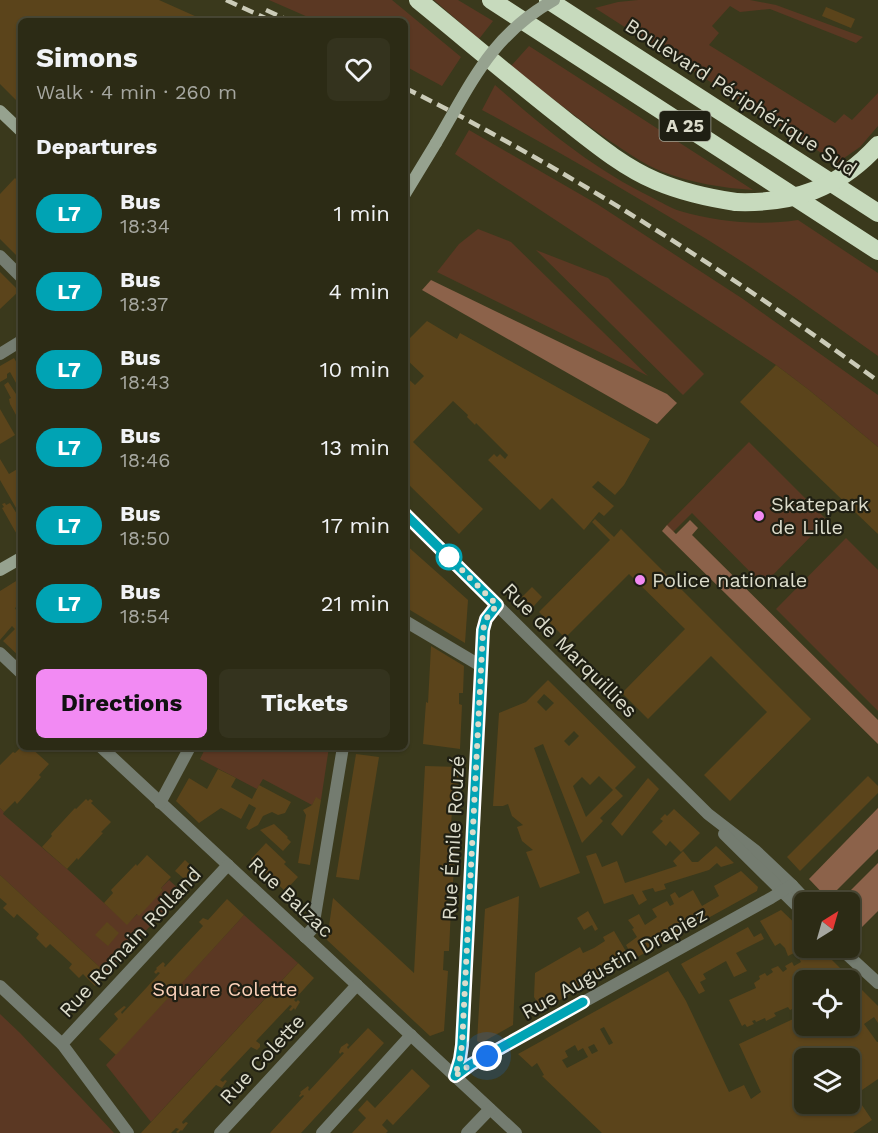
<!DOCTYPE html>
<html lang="en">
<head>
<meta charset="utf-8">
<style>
  body { margin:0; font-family:"Work Sans",sans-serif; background:#34331e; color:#f1f3f6; height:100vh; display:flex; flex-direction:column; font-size:22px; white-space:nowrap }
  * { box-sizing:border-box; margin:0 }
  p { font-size:20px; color:#a6a7a0 }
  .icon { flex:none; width:33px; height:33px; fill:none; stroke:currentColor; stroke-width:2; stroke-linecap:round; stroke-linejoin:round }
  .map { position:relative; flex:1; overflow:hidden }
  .details { position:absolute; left:18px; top:18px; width:390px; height:732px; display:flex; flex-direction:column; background:#2c2b15; border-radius:9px; box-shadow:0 2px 4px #0004,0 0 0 2px #484734 }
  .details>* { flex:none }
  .badge { padding:0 12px; border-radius:20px; font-size:21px; line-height:39px }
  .needle { width:39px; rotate:37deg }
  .fabs { position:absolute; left:794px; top:892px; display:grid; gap:12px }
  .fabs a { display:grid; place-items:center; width:66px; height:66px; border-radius:9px; background:#2c2b15; box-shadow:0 2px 4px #0004,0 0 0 2px #484734; font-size:30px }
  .you { position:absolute; width:30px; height:30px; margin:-15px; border:4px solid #fff; border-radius:50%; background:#1a73e8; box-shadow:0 0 0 9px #1a73e833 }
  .map>.badge { position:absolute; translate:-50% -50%; box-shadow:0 0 0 3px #fff }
  h2 { padding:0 18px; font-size:22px; line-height:54px }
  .round { display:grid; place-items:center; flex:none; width:63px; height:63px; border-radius:9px; background:#34331e }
  .headline { display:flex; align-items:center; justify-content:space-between; height:102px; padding:0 18px }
  h1 { font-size:28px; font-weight:700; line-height:45px }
  .cta { display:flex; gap:12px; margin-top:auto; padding:12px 18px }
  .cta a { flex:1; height:69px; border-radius:9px; background:#f28af3; color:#111; font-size:24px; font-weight:700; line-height:69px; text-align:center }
  .cta a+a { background:#34331e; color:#f1f3f6 }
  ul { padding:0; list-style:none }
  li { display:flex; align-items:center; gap:18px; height:78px; padding:0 18px }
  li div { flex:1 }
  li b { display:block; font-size:22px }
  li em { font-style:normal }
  li .badge { min-width:66px; font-weight:700; text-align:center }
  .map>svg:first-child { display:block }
</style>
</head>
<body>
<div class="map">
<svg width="878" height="1133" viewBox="0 0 878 1133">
  <rect width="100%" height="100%" fill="#3a391c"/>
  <g fill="#5b3823">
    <path d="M269,0H392L461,57L442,86L405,66V21H317Z"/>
    <path d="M434,0H458L493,21L479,39Z"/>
    <path d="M638,0H750L776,5L863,37L856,43L770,9L740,12L730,6L712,26L719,33L709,45L835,123L844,114L852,120L878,93V126L860,147L837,163L595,8L618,2Z"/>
    <path d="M529,46L753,190C723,188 692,183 663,172C643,164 625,151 607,139C574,116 543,91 511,66Z"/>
    <path d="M495,85C544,128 593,169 651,197C661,202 670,208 680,211C718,222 759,226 798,220L878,273V356C822,316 766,276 708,240C634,195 558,151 482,110Z"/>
    <path d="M469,130L597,204L743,299L878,395V447L809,390L776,365L455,154Z"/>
    <path d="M478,229L511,242L648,376L437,272L459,244Z"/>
    <path d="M536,250L608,278L704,374L683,395Z"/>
    <path d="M749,442L827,520L763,585L692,513L673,532L667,525Z"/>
    <path d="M846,538L878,570V711L776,609Z"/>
    <path d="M206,747H329L321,800L316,798L312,805L263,779L257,789L200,759Z"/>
    <path d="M0,808L4,812L3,814L67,869L127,924L163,890L161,888L169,880L182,892L106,973L0,875Z"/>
    <path d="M244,915L298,963L151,1122L106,1065Z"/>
    <path d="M0,1014L20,1033L114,1133H0Z"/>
  </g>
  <g fill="#8c624a">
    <path d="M431,280L667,394L677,403L657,424L422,290Z"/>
    <path d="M690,520L698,528L692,535L878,720V744L662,531L667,525L676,534Z"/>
    <path d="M878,808V849L828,899L809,879Z"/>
    <path d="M878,863V911L860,929L849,918V903H838Z"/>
  </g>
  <g fill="#5b441b" fill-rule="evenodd">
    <path d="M0,0H159L206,21H21V105L0,84Z"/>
    <path d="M826,7L855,19L851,28L822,16Z"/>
    <path d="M15,178L21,184V196L18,199L21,201V254L18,257L0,239V194Z"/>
    <path d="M0,272L19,291L0,309Z"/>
    <path d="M427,321L457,339L460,333L650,439L624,485L615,495L598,481L592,487L614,506L604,516L599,512L584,530L552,498L540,510L488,460L494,454L497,457L500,454L505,459L508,455L476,423L475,425L467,417L468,415L453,401L413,442L483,509L459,534L405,481V376L415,385L424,376L405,358V343Z"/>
    <path d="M14,358L21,370V392L10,372L7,374V378L0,382V366Z"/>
    <path d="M776,365L809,390L878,447V534L740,402Z"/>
    <path d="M8,382L20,400L18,401V403L20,402L21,404V424L10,404L9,399L11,398L4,385Z"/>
    <path d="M0,409L15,435L0,444Z"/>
    <path d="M0,459L9,474L19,468L21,472V537L19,538L2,508L4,507L2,504L5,503L6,505L10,503L17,514L19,513L0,480Z"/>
    <path d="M595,519L614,537L621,529L811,719L730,801L704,775L767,712L711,656L648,719L622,693L685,629L629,574L565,638L539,612L610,540L592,522Z"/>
    <path d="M405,544L468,600L465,643L405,607Z"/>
    <path d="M21,578V609L19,605L15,608L20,617L17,620L21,624V658L3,641L15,629L12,626L0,640V591Z"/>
    <path d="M532,587L542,597L533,607L522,597Z"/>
    <path d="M431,646L464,666L463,693H459V704L462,705L460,749L423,744L426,702L428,703Z"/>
    <path d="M548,680L636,767L615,788L623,796L600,818L603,821L582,843L543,744L534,748L580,873L540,888L526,852L533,850L522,841L517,827L523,825L512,816L508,804L503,806H493L499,713L526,702ZM544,694L554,703L546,711L537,702ZM574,731L579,736L569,746L564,741ZM599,776L613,790L586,817L573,786L582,777L590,785Z"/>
    <path d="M21,747H30L49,764L39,775L41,777L17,804L15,801L4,812L0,808V765L13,752L15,753Z"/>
    <path d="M356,754L379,757L359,880L336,877Z"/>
    <path d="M425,766L459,767L456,810H452L450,843H455L453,883H448L446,908H451L449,951H444L443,970L448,971L444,1031L430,1036L327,940L333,898L414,973Z"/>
    <path d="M218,769L236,778L231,787L252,799L259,785L291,802L285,813L278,815L272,812L263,816L258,825L249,830L246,828L256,808L249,804L241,819L221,808L199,823L176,801L189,778L207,789Z"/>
    <path d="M868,776L878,786V793L800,871L787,857Z"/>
    <path d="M648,778L659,789L622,836L611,824Z"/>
    <path d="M316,797L321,800L310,865L298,863L306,815L303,810L312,805Z"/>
    <path d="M86,799L88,801L90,799L93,801L91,803L111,822L101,832L103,833L90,847L78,860L77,858L67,869L42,847L52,836L51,834L75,808L76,809Z"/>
    <path d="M674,809L700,833L681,852L670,841L666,846L652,832L663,821L660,819L665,814L667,816Z"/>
    <path d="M274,824L288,837L287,838L291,842L283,851L260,830Z"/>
    <path d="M266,843L286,862L284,864L298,877L285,891L251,859Z"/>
    <path d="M716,846L734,863L721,867L717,863L709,870L664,884L666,889L655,892L653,888L642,891L647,900L639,905L633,894L604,904L586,856L596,853L602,867L617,861L625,883L677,866L673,861L683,851L692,862H698Z"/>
    <path d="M147,855L171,877L161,888L163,890L139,916L137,914L127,925L104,903L113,893L111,890L136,864L137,866Z"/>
    <path d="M185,860L199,873L189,883L175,871Z"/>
    <path d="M741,871L758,887L757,891L634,959L626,945L637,937L632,929L634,928L628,920L639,914L645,925L657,917L652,909L667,901L670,906L674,904L670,895L675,892L679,898L693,890L702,906L719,896L714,886Z"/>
    <path d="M0,875L106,973L95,986L83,974L79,978L69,968L72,964L50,944L46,948L36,938L39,934L17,914L14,918L3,908L7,904L0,898Z"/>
    <path d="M519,896L513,1025L481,1043L477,1041L485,909Z"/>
    <path d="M227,899L244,915L116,1055L99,1039L118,1019L114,1014L124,1006L126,1007L121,1012L122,1014L160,973L158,972L156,974L154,972L157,969L156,968L163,962L165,964L164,966L165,967L203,926L199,922L203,918L208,920Z"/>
    <path d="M781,910L804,932V948H820L878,1006V1023L874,1017L864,1024L877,1042H878V1079L862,1090L854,1078L849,1082V1059H804V1104H849V1086L872,1120L853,1133H602L542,1076L544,1075L537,1063L532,1067L518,1054L668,971L686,1001L729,1092L744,1085L751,1099L761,1092L739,1044L804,1014V1026H849V981H804V1003L799,1006L797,1003L795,1004L797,1007L790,1010L788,1007L774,1013L776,1016L766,1021L765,1018L756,1022L755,1020L752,1021L754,1024L747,1027L745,1024L742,1026L729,1000L756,988L754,983L760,979L759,976L765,973L767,976L773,972L771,969L778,966L783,972L787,969L785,966L792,962L794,966L801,962L796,952L788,956L785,948L780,943L775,946L760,921ZM604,1027L613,1043L609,1045L600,1029ZM594,1044L598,1051L592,1054L588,1047ZM575,1045L578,1051L583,1048L588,1057L567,1068L562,1060L568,1057L565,1051Z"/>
    <path d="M588,911L598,929L595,931L592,925L584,930L577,918Z"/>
    <path d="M107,922L119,933L108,946L95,935Z"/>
    <path d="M748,927L754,937L761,933L764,939L736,953L747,971L734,977L726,961L703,974L706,979L700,982L705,991L699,994L681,964Z"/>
    <path d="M614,931L631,960L542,1010L534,997L535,973L580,947L583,953L594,948L605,941L603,937Z"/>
    <path d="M298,963L314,978L294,1000L296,1002L298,1000L300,1002L295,1010L294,1008L291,1011L289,1010L292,1006L290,1005L256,1041L260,1044V1047L257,1050L251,1047L220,1080L223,1082L225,1080L227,1081L222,1088L216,1085L182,1122L183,1124L186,1122L188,1123L182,1131L181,1130L178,1133L176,1132L179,1129L176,1128L171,1133H141Z"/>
    <path d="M368,1028L384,1043L301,1133H270L304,1096L303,1095L300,1097L299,1096L301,1093L300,1092L308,1086L309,1088L308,1089L309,1091L344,1053L342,1052L340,1054L339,1052L341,1047L347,1043L349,1045L347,1047L348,1049Z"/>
    <path d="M412,1069L430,1086L393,1125L387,1119L382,1125L388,1131L386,1133H352L366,1118L358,1110L367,1100L375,1108Z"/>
  </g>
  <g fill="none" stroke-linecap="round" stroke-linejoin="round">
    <g stroke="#747c70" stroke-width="12">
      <path d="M0,256L21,277"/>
      <path d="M0,354L21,341"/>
      <path d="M405,514L708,814L756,851L792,885L809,903"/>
      <path d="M405,621L481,666"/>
      <path d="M0,653L21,673"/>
      <path d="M101,747L516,1133"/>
      <path d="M160,803L190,747"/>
      <path d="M724,834L804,913"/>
      <path d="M305,937L313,928L343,747"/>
      <path d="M840,948L878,983"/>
      <path d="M0,986L62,1044"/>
      <path d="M455,1076L460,1059L462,1045L483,630L486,619L497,605"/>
      <path d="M455,1076L470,1065L771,898L792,885"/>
      <path d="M128,1133L62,1044L228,865"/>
      <path d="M220,1133L357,985"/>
      <path d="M322,1133L411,1035"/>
      <path d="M467,1133L490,1109"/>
    </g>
    <g stroke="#96a28f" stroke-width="12">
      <path d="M0,111L21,131"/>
      <path d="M405,194L436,143"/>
      <path d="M0,570L21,558"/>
    </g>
    <g stroke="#c7dabd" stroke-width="18">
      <path d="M418,0C467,40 515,81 565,120C593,142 623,167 656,181C682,192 709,198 736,202"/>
      <path d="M491,0L878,251"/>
      <path d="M548,0L878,213"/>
    </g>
    <g stroke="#cbcbb8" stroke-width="4.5" stroke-dasharray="12 6" stroke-linecap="butt">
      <path d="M226,0L272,21"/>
      <path d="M266,10L290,21"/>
      <path d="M405,88C431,101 457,114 482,128C620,203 752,289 878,381"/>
    </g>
    <path stroke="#96a28f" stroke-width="12" d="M436,143C471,84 491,35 554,0"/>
    <path stroke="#c7dabd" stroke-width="18" d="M736,202C794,204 839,188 878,145"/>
  </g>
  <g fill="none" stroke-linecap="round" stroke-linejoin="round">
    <g stroke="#fff" stroke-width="14">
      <path id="line" d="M405,514L497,605L486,619L483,630L462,1045L460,1059L455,1076L470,1065L583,1002"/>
    </g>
    <use href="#line" stroke="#00a3b4" stroke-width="9"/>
    <path stroke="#dcdccb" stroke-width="6" stroke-dasharray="0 10.8" d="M449,557L448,556L497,605L486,619L483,630L462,1045L460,1059L455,1076L470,1065L487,1056"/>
  </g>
  <g fill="#f28af3" stroke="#1f1f13" stroke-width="2">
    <circle cx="759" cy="516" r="6"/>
    <circle cx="640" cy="580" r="6"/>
  </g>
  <circle fill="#fff" stroke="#00a3b4" stroke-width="3" cx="449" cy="557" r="12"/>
  <g text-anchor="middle" stroke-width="4.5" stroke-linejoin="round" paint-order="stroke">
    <rect fill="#1f1f13" stroke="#a3a394" stroke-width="1.5" x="659.5" y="111" width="51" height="30" rx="4.5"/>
    <g font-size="18" font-weight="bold" fill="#dcdccb">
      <text x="685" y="132">A 25</text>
    </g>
    <g font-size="20" fill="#dcdccb" stroke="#1f1f13">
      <text transform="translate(741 97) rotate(33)" y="7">Boulevard Périphérique Sud</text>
      <text transform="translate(570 650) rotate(45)" y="7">Rue de Marquillies</text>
      <text transform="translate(453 838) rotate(-87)" y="7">Rue Émile Rouzé</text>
      <text transform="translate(291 897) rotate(43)" y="7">Rue Balzac</text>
      <text transform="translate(130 942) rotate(-47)" y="7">Rue Romain Rolland</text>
      <text transform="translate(614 963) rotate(-29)" y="7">Rue Augustin Drapiez</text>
      <text transform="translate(262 1059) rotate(-47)" y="7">Rue Colette</text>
    </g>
    <g font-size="20" fill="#dcdccb" stroke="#1f1f13" text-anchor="start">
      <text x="771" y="511">Skatepark<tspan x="771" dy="23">de Lille</tspan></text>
      <text x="652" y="587">Police nationale</text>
    </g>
    <g font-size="20" fill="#fbd1b9" stroke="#1f1f13">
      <text x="225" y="996">Square Colette</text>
    </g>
  </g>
</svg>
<div class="fabs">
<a><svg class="needle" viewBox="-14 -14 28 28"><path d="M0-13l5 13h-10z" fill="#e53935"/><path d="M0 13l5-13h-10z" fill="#a6a7a0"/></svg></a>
<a><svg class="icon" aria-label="locate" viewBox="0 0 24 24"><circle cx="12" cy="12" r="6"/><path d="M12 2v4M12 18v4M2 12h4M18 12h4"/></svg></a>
<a><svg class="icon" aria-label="layers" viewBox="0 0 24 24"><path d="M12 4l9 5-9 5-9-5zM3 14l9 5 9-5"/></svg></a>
</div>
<div class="you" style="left:487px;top:1056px"></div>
<section class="details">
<div class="headline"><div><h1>Simons</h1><p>Walk · 4 min · 260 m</p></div><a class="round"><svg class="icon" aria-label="heart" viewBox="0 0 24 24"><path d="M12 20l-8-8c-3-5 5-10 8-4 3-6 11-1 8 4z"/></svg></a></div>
<h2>Departures</h2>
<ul>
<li><span class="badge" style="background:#00a3b4;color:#fff">L7</span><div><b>Bus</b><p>18:34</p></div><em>1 min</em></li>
<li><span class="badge" style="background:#00a3b4;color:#fff">L7</span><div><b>Bus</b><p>18:37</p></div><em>4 min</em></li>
<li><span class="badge" style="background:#00a3b4;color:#fff">L7</span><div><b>Bus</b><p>18:43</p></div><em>10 min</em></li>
<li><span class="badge" style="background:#00a3b4;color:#fff">L7</span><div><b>Bus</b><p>18:46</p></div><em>13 min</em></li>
<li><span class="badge" style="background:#00a3b4;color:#fff">L7</span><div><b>Bus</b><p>18:50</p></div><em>17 min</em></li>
<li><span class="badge" style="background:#00a3b4;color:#fff">L7</span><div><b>Bus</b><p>18:54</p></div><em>21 min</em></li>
</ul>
<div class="cta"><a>Directions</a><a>Tickets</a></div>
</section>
</div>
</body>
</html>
